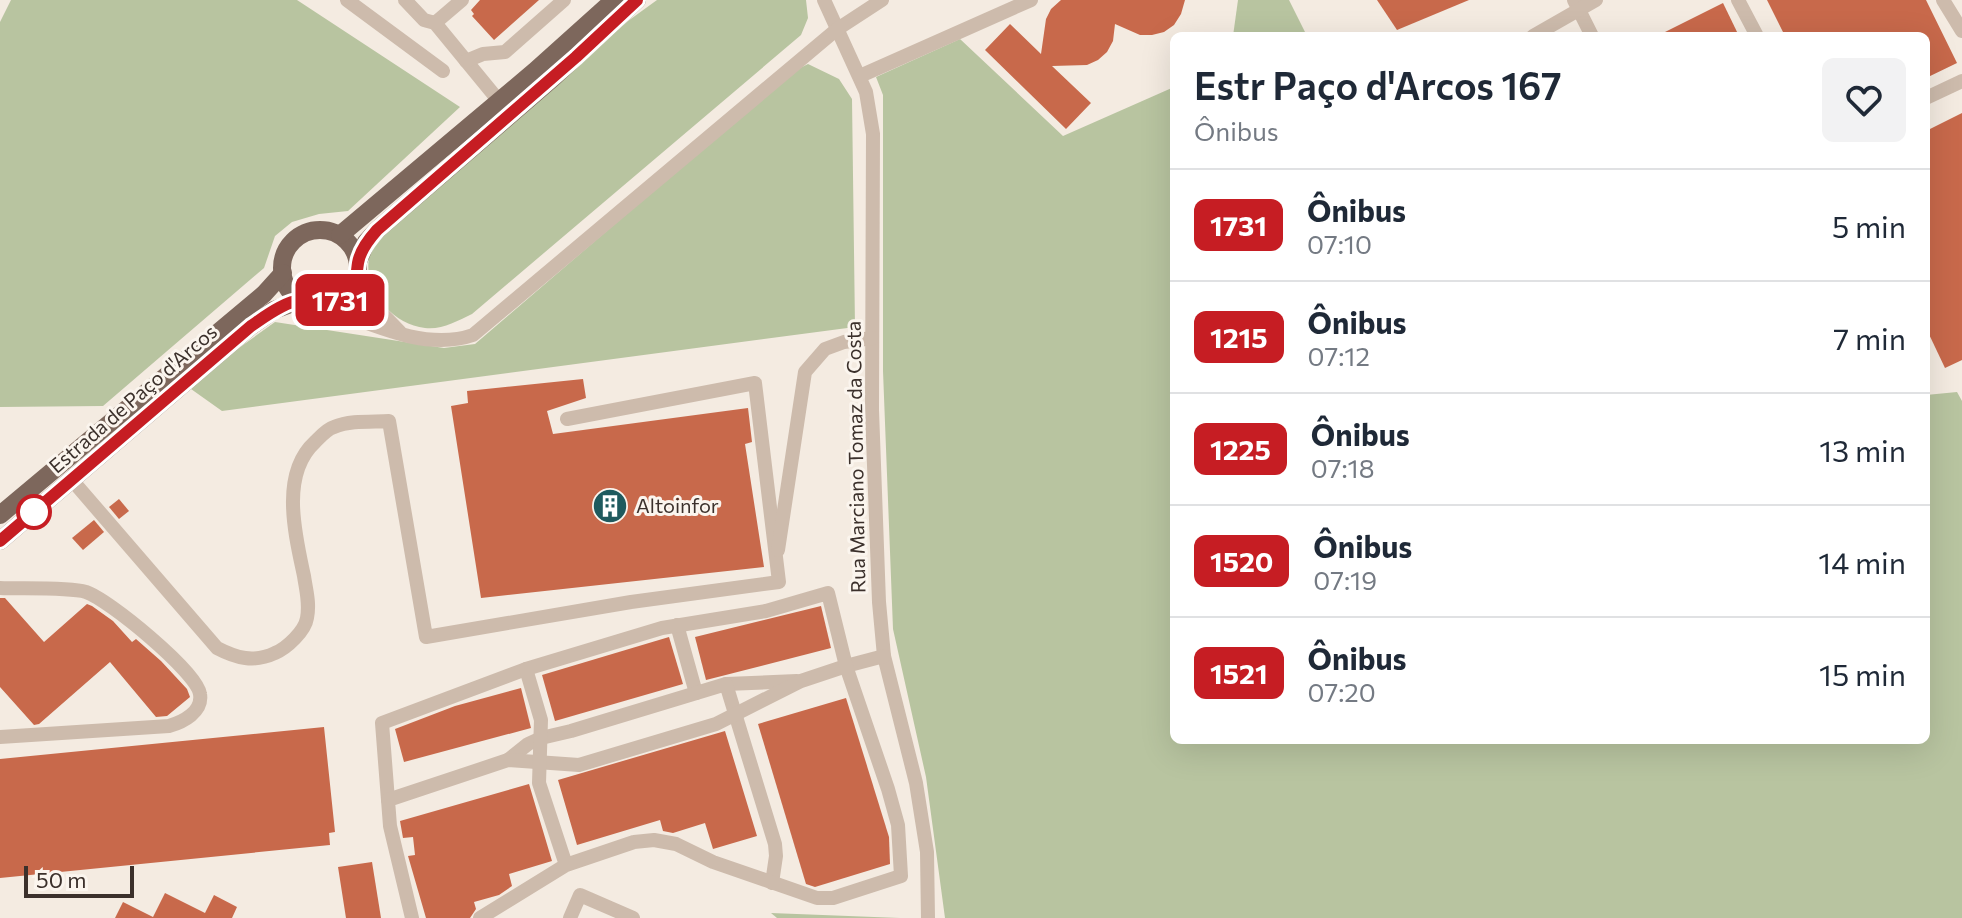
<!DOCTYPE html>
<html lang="pt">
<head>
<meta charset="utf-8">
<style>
  body { margin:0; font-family:Commissioner,sans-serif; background:#f2f2f3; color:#1f2937; height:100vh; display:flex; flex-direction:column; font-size:30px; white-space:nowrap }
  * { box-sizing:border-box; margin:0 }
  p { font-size:26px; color:#747a83 }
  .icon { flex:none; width:44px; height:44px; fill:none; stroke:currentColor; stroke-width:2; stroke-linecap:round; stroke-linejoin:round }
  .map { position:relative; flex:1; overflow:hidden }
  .panel { position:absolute; left:1170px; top:32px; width:760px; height:712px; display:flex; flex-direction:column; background:#fff; border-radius:12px; box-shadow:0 8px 32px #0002 }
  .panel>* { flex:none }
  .badge { padding:0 16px; border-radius:12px; font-size:28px; line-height:52px }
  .scale { position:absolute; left:24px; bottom:20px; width:110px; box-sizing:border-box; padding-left:8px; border:4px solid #3b302b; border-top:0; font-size:22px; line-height:28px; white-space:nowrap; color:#3b302b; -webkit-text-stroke:6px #fbf5ee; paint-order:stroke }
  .map>.badge { position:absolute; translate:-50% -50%; box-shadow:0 0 0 4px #fff }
  .round { display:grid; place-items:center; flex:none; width:84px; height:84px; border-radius:12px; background:#f2f2f3 }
  .overview { display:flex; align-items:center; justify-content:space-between; height:136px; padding:0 24px }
  h1 { font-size:38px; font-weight:600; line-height:60px }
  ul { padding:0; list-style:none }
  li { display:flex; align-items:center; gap:24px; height:112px; padding:0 24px; border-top:2px solid #e0e1e3 }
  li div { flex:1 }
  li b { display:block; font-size:30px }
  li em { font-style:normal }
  li .badge { min-width:88px; font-weight:700; text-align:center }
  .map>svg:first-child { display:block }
</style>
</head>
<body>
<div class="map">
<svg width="1962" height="918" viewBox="0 0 1962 918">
  <rect width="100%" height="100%" fill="#f4ebe1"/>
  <g fill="#b8c4a0">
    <path d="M11,0H297L460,107L348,211L319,214L292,222L275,236L264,268L103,406L0,407V22Z"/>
    <path d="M657,0H806L808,18L801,35L472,314C457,321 442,330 425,328C385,323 353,276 376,240L628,21Z"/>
    <path d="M1238,0H1289L1307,36H1233Z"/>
    <path d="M960,39L1063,136L1174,87V740H1926V395L1957,392L1962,401V918H945L926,777L893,629L883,371V95L876,77Z"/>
    <path d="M808,64L839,79L852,99L855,327L222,411L191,389L218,363L275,322L444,348L475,344L792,72Z"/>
    <path d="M771,913L900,918H777Z"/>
  </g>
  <g fill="#c8694b">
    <path d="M480,0H539L494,40L472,16L474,14L471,10Z"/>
    <path d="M1061,0H1185L1181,14L1174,25L1164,32L1152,35H1140L1115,24L1113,41L1107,52L1098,60L1087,65L1052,66L1091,103L1066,129L985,50L1010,24L1041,54L1046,19L1051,9Z"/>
    <path d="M1377,0H1469L1397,30Z"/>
    <path d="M1767,0H1926L1957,63L1926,78V36H1785Z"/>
    <path d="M1723,3L1739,36H1657Z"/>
    <path d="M1962,113V360L1945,368L1926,328V131Z"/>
    <path d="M583,379L586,398L547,411L553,434L748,408L752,442L745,444L764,567L481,598L451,406L468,403L467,391Z"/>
    <path d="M119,499L129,511L119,519L109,507Z"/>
    <path d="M94,520L104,532L83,550L72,538Z"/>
    <path d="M0,598H5L44,642L87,604L92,606L113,621L132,642L136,639L161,661L187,689L190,697L167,716L156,717L110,662L39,724L34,725L0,687Z"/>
    <path d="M821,606L831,648L706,680L695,637Z"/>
    <path d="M669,637L683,684L555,721L542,675Z"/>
    <path d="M521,688L531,728L404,762L395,729L455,706Z"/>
    <path d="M846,698L889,837L890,864L815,887L806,884L758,724Z"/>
    <path d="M324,727L335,832L329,833L330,845L0,878V759Z"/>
    <path d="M725,731L757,836L713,849L705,823L673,833L663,831L660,820L577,845L558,780Z"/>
    <path d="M529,784L552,861L509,874L512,886L499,895L474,902L476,909L470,918H426L408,856L415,855L413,837L403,838L400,821Z"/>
    <path d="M372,862L381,918H346L338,867Z"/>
    <path d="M165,893L205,913L214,895L237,907L232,918H115L123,902L153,917Z"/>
  </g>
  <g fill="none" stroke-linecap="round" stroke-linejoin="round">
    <g stroke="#cdbbac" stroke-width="14">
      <path d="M347,0L443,71"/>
      <path d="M405,0L424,20L435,23L499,101"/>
      <path d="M824,0L866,92L873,134L872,410L879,602L884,656L916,783L927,852L928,918"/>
      <path d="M1574,0L1592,36"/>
      <path d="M1738,0L1757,36"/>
      <path d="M1943,0L1962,31"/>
      <path d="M435,23L462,0"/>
      <path d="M1533,36L1596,0"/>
      <path d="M466,61L483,54L505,52L564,0"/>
      <path d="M860,76L1031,0"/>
      <path d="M1926,98L1962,81"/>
      <path d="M356,281L373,304L400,332"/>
      <path d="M322,306C367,322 424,352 473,335L836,30L882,0"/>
      <path d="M72,480L217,648C236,658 254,663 275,653C287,648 305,631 307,618C310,603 306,590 304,576C295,534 280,474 315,442C321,436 327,429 334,427C351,420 372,422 389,421L426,637L631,602L779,582L755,383L567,419"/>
      <path d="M778,550L805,372L825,349L844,342L872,338"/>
      <path d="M0,588C21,589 68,587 86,592C108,599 197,672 200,694C203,712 183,722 169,726L0,737"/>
      <path d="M677,625L696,693"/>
      <path d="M726,684L797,681"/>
      <path d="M508,760L528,744L541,738L571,731L726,684L775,844L776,856L772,883"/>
      <path d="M388,800L382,723L526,669"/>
      <path d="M412,918L390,826L388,800L508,760L579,765L716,724L801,681L846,666L884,656"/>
      <path d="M480,918L566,865L634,842L654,840L676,844L713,862L817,898H833L901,876L898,825L888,789L846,666L828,593L766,611L662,628L526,669L541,720L539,783L566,865"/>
      <path d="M570,918L580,895L633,918"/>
    </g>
    <g stroke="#7d675c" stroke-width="18">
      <circle cx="320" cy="268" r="38"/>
      <path d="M340,235L535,71L614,0"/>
      <path d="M358,262L366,242L377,230L553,78L637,0"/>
      <path d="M0,515L264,294L283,273"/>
      <path d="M0,541L251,326L274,310L301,300"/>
    </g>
  </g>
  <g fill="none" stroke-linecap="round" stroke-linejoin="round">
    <g stroke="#fff" stroke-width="18">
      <path id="line" d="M0,541L251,326C263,318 288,299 302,301C318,303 329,309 345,297C357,287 356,276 358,263C360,250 369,239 377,230L576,57L637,0"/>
    </g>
    <use href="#line" stroke="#c61d23" stroke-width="12"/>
  </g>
  <defs>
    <g id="building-disc" transform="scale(1.8)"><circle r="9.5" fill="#1f5a5e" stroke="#fbf5ee"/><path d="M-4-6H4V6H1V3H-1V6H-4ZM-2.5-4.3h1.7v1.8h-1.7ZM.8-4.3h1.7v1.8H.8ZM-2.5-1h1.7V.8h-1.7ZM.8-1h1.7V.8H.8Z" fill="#fff"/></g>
  </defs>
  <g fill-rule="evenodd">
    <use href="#building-disc" x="610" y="506"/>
  </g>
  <circle fill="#fff" stroke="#c61d23" stroke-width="4" cx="34" cy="512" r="16"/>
  <g text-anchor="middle" stroke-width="6" stroke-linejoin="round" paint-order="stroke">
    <g font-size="20" fill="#3b302b" stroke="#fbf5ee">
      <text transform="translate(133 399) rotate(-41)" y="7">Estrada de Paço d'Arcos</text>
      <text transform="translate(856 457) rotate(-91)" y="7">Rua Marciano Tomaz da Costa</text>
    </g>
    <g font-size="20" fill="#3b302b" stroke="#fbf5ee" text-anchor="start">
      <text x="636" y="513">Altoinfor</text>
    </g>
  </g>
</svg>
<div class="scale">50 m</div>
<b class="badge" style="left:340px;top:300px;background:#c61d23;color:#fff">1731</b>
<section class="panel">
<div class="overview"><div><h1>Estr Paço d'Arcos 167</h1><p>Ônibus</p></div><a class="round"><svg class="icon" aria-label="heart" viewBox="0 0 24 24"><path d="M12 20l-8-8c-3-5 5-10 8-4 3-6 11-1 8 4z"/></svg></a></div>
<ul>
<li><span class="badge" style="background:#c61d23;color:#fff">1731</span><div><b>Ônibus</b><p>07:10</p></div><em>5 min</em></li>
<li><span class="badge" style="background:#c61d23;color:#fff">1215</span><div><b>Ônibus</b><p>07:12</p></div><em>7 min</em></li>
<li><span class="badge" style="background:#c61d23;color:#fff">1225</span><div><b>Ônibus</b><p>07:18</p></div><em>13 min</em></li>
<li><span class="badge" style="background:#c61d23;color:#fff">1520</span><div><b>Ônibus</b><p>07:19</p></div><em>14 min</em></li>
<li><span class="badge" style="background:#c61d23;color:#fff">1521</span><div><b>Ônibus</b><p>07:20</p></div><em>15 min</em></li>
</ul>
</section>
</div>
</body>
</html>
